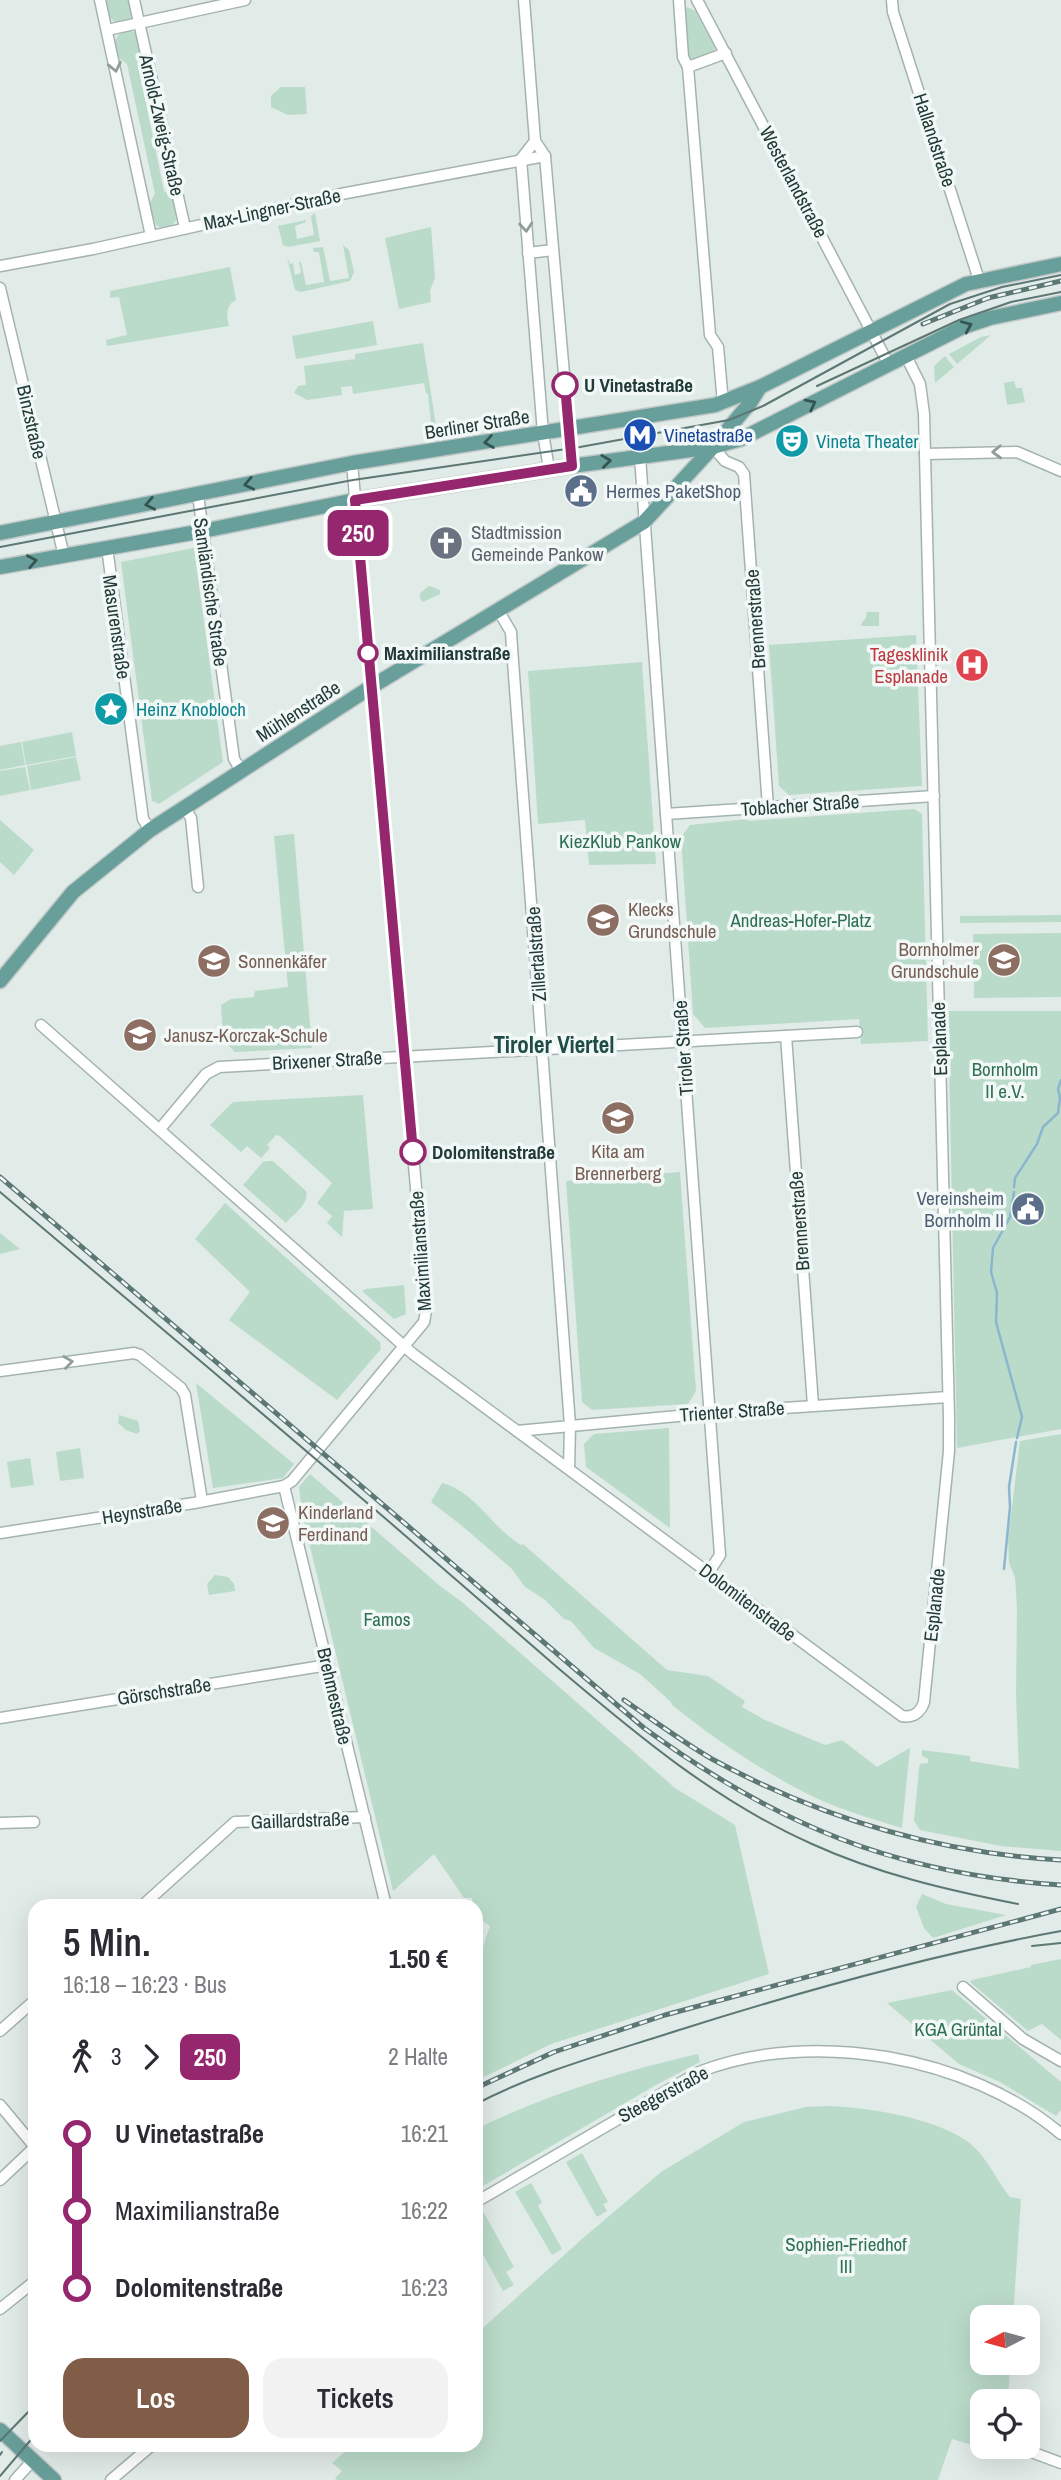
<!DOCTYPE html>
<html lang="de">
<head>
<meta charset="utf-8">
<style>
  body { margin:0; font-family:"Archivo Narrow",sans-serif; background:#f2f2f3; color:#2b2b33; height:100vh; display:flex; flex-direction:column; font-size:26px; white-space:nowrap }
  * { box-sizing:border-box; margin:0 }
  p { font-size:23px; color:#7c7c81 }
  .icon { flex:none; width:38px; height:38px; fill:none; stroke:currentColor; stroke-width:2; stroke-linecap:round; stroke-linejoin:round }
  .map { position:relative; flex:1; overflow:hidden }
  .panel { position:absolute; left:28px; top:1899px; width:455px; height:553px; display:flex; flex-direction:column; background:#fff; border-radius:21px; box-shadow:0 7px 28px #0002 }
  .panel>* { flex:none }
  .badge { padding:0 14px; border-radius:10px; font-size:24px; line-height:46px }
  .needle { width:46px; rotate:264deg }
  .buttons { position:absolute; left:970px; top:2305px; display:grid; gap:14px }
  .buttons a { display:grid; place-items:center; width:70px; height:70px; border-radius:14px; background:#fff; box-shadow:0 7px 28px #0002; font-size:35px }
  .map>.badge { position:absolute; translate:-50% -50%; box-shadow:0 0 0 4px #fff }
  .legs { display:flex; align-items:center; gap:10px; height:77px; padding:0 35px; font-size:23px }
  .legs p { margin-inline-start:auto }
  .summary { display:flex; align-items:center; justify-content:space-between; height:119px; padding:0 35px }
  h1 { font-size:38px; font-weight:600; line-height:52px }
  .cta { display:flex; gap:14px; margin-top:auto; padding:14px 35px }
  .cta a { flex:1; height:80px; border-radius:21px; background:#815d47; color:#fff; font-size:28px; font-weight:600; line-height:80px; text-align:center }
  .cta a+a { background:#f2f2f3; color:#2b2b33 }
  ul { padding:0 35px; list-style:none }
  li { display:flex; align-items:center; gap:24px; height:77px; font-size:26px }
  li i { display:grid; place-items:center; width:10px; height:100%; margin:0 9px; background:currentColor }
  li i::after { content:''; width:18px; height:18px; margin:-9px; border:5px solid; border-radius:50%; background:#fff }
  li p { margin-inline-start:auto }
  li:first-child i { background:linear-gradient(#0000 50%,currentColor 0) }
  li:last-child i { background:linear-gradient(currentColor 50%,#0000 0) }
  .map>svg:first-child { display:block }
</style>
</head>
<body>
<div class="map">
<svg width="1061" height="2480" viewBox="0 0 1061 2480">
  <rect width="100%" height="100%" fill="#e1ebe8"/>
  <g fill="#bbdbca">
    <path d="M107,0H131L133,15L130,19L117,23C108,19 104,9 107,0Z"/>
    <path d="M687,7L695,11L715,48L713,54L696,61L686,54L682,13Z"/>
    <path d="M127,30L137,33L142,53L137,60L164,191L173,196L176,220C172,228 163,230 156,225L149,204L155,194L127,64L119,58L114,43L118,35Z"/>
    <path d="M281,87H305L307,114L288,115L271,107V96Z"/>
    <path d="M315,213L320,241L288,247L283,245L278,226L306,220V222L295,226L297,239L314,235L311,216Z"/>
    <path d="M431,227L435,278L430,291L431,302L399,309L385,238Z"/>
    <path d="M343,245L349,250L354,272L350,281L301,292L295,290L287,257L290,264L293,263L295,275L301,273L299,262H301L306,285L324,282L319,252H314L313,248L323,247L330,281L349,278Z"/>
    <path d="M230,267L236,300C225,305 227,316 229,326L107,346L106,340L127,335L119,297L110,298V291Z"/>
    <path d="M373,321L377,345L296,359L292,336Z"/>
    <path d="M991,335L957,364L949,354L981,337Z"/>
    <path d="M423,343L437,432L432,433L428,394L426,393L424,383L353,394L352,386L341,387L342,395L307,400L294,393L298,386L306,385L304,366L355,359V354Z"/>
    <path d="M945,356L954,367L935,383L934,366Z"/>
    <path d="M1014,381L1016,388H1022L1025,402L1007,405L1004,383Z"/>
    <path d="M194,548L223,762L159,804L152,801L121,562Z"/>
    <path d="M429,586L440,590V594L423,602L420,598V593Z"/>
    <path d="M867,612H879V626H862L861,624L866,618Z"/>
    <path d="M916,635L922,786L789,795L779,786L769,645Z"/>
    <path d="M642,662L656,864L589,865L585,820L538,824L528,671Z"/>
    <path d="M72,732L76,756L26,765L22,742Z"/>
    <path d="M21,742L25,765L0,770V746Z"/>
    <path d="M76,757L81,780L31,790L27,766Z"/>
    <path d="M25,767L30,790L0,796V771Z"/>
    <path d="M914,809L922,814L928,1041L861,1044L859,1019L705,1028L693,1014L681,837L690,825L747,819L748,821Z"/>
    <path d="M0,820L34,850L14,875L0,862Z"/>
    <path d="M294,834L312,1048L235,1052L223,1040L221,1005L231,999L254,997L255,991L288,987L274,836Z"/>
    <path d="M1061,915V922L960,923V916Z"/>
    <path d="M1061,933V997L974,998L973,934Z"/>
    <path d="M948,1011H1061V1429L957,1448Z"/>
    <path d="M363,1095L373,1209L344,1211L342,1237L327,1223L332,1216L317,1203L332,1183L280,1136L276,1135L267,1145L270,1148L261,1158L247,1146L241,1152L210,1125L233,1102Z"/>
    <path d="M268,1161H273L306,1191C310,1203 294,1214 286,1223L243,1185L263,1162Z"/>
    <path d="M680,1172L696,1391L688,1404L592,1410L582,1402L566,1181Z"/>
    <path d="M225,1203L380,1342L381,1349L337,1400L229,1320L250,1292L195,1239Z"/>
    <path d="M0,1233L20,1249L0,1254Z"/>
    <path d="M404,1285L406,1314L394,1319L362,1291L366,1289Z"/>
    <path d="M196,1383L294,1464L283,1478L213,1488Z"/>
    <path d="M119,1415L138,1421L140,1431L137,1434L126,1430L118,1423Z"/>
    <path d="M669,1428L670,1528L586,1467L584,1444L594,1434Z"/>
    <path d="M1061,1434V1851L1001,1846L920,1830L914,1821L919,1768L920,1764L928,1763V1759L922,1756V1750L970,1756V1761L1019,1769L1016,1695L1017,1608L1015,1577L1009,1563L1008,1540L1020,1441Z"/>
    <path d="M80,1448L84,1478L60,1481L56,1452Z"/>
    <path d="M30,1458L34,1485L11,1488L7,1462Z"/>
    <path d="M310,1474L440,1586L462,1602L675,1788L735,1825L769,1974L551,2044L476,2081V1967L490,1926L484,1922L476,1924V1906H473L472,1898H464L434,1854L393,1891L302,1513L299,1487Z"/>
    <path d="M442,1483C476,1492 492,1528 521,1545L523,1544L667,1670L708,1676L745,1701L742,1707L765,1720L825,1745L842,1740L877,1767L910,1748L902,1828C873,1819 844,1811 816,1798C764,1773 716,1740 672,1705L671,1702L640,1674L594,1648L571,1621L564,1619L544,1599L525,1587L511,1568L461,1525L431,1502Z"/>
    <path d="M215,1575L228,1577L234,1584L235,1591L209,1595L207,1584Z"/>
    <path d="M922,1894L946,1904L1006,1915L933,1938L924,1928L916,1907Z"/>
    <path d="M1061,1959V2040L1042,2024L1028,2031L970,1982L972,1980L1031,1967V1965Z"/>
    <path d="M952,1990L1061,2082V2110L1056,2116L1000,2082L959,2064L887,2003Z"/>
    <path d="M698,2054L700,2062L656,2085L476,2190V2129C546,2095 622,2071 698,2054Z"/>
    <path d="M826,2106C867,2107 932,2117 967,2141C986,2155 995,2178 1010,2197L1021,2199L1013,2317H982V2362L1010,2363L1008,2401H982V2446L998,2447L996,2452L952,2439L938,2480H337L335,2478L342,2471L332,2463L353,2445H476V2334L582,2239L661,2172L744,2122L806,2107Z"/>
    <path d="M582,2153L608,2202L603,2204L607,2211L597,2217L566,2162Z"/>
    <path d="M531,2183L542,2202L538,2206L562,2249L552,2255L515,2192Z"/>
    <path d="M483,2211L514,2267L506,2272L514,2285L503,2291L476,2242V2215Z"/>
  </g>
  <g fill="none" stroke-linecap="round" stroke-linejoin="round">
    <g stroke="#8bb7ce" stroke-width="2.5">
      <path d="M1014,1187L1015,1178L1037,1144L1043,1127L1058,1113L1060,1098L1058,1089L1061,1080"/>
      <path d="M1014,1192L1010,1217L993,1248L991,1272L997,1293L996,1322L1022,1417L1017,1438"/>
      <path d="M1004,1569L1010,1507L1009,1487L1016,1442"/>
    </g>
    <g stroke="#a4b3b0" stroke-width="13">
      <g id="minor">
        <path d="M100,0L151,236"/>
        <path d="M134,0L185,228"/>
        <path d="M524,0L535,141L545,156L572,466"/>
        <path d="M679,0L683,57L688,67L710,335L718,347L723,403"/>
        <path d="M697,0L889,365"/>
        <path d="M892,0L893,12L979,280"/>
        <path d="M107,30L245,0"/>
        <path d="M688,67L726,53"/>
        <path d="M535,141L521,159L543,433L549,469"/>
        <path d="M528,253L553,250"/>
        <path d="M0,266L93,249L341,194L545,156"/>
        <path d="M0,288L64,556"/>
        <path d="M713,447L725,461L739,467L744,474L768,807"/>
        <path d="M925,454L1017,452L1061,471"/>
        <path d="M640,457L720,1555L709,1572"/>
        <path d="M198,495L234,759L241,770"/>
        <path d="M107,547L143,819L150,830"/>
        <path d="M498,610L511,632L512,648L570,1425L569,1469"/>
        <path d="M185,808L191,818L198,887"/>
        <path d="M666,814L934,796"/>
        <path d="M41,1025L413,1354L902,1716C913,1718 921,1712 924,1702L949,1451V1417L924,414L920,384L906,356"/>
        <path d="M786,1036L813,1405"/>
        <path d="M160,1129L206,1074L219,1067L857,1032"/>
        <path d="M0,1371L134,1353L140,1355L181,1388L185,1395L202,1501"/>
        <path d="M517,1431L710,1413L948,1397"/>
        <path d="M284,1486L386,1906"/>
        <path d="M0,1533L194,1503L284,1486L292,1481L424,1322L426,1311L417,1199L352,463"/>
        <path d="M0,1718L328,1665"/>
        <path d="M0,1823L34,1822"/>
        <path d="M142,1906L235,1822L365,1817"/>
        <path d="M963,1987L1023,2039L1061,2061"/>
        <path d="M0,2031L35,2000"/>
        <path d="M0,2105L35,2147"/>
        <path d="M0,2180L35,2147"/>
        <path d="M476,2202L699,2072C811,2028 969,2056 1061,2134"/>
        <path d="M0,2309L35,2281"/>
        <path d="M1015,2446L1061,2463"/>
        <path d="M15,2480L33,2460"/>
        <path d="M111,2480L152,2445"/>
      </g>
    </g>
    <g stroke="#c1c8c8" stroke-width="17">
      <g id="major">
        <path d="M0,533L352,463L715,405L760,387L966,284L1061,264"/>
        <path d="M0,567L203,531L355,500L572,466L713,447L741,439L963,327L990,318L1061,303"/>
        <path d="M0,981L73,892L150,830L371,687L644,522L713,447L750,403L760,387"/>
        <path d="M0,2430L54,2480"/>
      </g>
    </g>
    <use href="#minor" stroke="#fff" stroke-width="10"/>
    <use href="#major" stroke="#689f9a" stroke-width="14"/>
    <g stroke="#5d7774" stroke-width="2">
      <path d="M817,386L959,320L1011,302L1061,292"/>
      <path d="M0,547L353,480L580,447L729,420L763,406L950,304L1002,287L1061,275"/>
      <path d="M0,1192C129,1301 258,1409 386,1519C443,1569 501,1618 558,1668C637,1735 717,1802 812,1844C878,1874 947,1890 1018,1904"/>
      <path d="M1032,1946L1061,1943"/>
      <path d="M476,2104C539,2071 608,2053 676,2031C802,1991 930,1955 1061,1931"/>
      <path d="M0,2441L35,2405"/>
      <path d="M0,2455L2,2452"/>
      <path d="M0,2476L35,2435"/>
    </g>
    <g stroke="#5d7774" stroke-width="5">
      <g id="rail">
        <path d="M923,324L988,298L1061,281"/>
        <path d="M0,1177L644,1728C777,1825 895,1874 1061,1885"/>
        <path d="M624,1700C653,1720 681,1741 712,1759C820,1818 938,1853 1061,1860"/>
        <path d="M476,2088L554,2052L665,2015L1061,1909"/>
      </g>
    </g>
    <use href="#rail" stroke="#f2f8f6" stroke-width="2.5" stroke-dasharray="8" stroke-linecap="butt"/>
  </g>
  <defs><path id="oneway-chevron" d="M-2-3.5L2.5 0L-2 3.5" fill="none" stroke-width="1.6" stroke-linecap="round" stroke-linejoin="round" transform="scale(1.75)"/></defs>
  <g stroke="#909d9c">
    <use href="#oneway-chevron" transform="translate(115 67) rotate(78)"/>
    <use href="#oneway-chevron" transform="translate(526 227) rotate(85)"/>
    <use href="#oneway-chevron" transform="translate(997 452) rotate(178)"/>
    <use href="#oneway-chevron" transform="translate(68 1362) rotate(-8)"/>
  </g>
  <g stroke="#345451">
    <use href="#oneway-chevron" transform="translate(967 326) rotate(-23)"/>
    <use href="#oneway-chevron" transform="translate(811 404) rotate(-27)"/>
    <use href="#oneway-chevron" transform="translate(489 442) rotate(171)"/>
    <use href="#oneway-chevron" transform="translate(606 461) rotate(-7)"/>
    <use href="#oneway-chevron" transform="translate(249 484) rotate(168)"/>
    <use href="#oneway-chevron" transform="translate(150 504) rotate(169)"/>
    <use href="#oneway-chevron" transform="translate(32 561) rotate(-11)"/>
  </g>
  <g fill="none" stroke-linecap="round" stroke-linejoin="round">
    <g stroke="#fff" stroke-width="16">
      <path id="line-1" d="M413,1152L355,500L572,466L565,385"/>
    </g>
    <use href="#line-1" stroke="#95276e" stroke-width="10"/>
  </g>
  <defs>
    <g id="metro-disc" transform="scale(1.75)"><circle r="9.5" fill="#1a4fb4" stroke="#f2f8f6"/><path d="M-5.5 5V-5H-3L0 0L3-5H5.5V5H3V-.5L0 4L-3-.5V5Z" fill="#fff"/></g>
    <g id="theatre-disc" transform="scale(1.75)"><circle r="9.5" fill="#0f9aa8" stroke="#f2f8f6"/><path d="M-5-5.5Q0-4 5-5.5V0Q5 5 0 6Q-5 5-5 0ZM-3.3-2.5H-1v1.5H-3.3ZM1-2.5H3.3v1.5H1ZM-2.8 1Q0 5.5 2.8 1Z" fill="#fff"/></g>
    <g id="civic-disc" transform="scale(1.75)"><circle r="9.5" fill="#5c6f8a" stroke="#f2f8f6"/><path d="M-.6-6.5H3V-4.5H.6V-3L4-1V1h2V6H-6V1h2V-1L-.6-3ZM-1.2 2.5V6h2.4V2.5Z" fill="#fff"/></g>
    <g id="church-disc" transform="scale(1.75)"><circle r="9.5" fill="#6b7280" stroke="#f2f8f6"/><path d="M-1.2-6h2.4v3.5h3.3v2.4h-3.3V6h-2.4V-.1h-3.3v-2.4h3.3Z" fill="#fff"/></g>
    <g id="hospital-disc" transform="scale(1.75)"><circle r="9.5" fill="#e0444e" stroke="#f2f8f6"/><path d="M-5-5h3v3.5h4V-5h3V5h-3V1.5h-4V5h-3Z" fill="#fff"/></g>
    <g id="sight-disc" transform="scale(1.75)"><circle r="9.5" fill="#0f9aa8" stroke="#f2f8f6"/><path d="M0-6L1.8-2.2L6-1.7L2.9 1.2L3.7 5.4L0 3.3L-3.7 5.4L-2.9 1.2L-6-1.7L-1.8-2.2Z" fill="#fff"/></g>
    <g id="school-disc" transform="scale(1.75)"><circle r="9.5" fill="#8d6e63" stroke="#f2f8f6"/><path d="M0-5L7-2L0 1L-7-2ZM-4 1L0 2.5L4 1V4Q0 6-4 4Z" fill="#fff"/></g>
  </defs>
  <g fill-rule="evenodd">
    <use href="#metro-disc" x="640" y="435"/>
    <use href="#theatre-disc" x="792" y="441"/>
    <use href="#civic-disc" x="581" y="491"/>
    <use href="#church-disc" x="446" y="543"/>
    <use href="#hospital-disc" x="972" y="665"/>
    <use href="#sight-disc" x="111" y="709"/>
    <use href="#school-disc" x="603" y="920"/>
    <use href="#school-disc" x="1004" y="960"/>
    <use href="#school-disc" x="214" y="961"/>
    <use href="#school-disc" x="140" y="1035"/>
    <use href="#school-disc" x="618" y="1118"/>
    <use href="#civic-disc" x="1028" y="1209"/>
    <use href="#school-disc" x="273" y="1523"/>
  </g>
  <g fill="#fff" stroke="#95276e" stroke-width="3.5">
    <circle cx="565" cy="385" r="12"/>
    <circle cx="368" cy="653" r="9"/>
    <circle cx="413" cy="1152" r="12"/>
  </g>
  <g text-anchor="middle" stroke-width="7" stroke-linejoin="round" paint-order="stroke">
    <g font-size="19" fill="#223b39" stroke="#f2f8f6">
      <text transform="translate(162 125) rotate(77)" y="7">Arnold-Zweig-Straße</text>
      <text transform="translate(935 140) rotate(72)" y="7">Hallandstraße</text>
      <text transform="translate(794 182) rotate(62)" y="7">Westerlandstraße</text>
      <text transform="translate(272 209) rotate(-12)" y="7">Max-Lingner-Straße</text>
      <text transform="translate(32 422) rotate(77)" y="7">Binzstraße</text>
      <text transform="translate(477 424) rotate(-9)" y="7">Berliner Straße</text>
      <text transform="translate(211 592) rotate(82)" y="7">Samländische Straße</text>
      <text transform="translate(755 619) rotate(-94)" y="7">Brennerstraße</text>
      <text transform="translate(117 627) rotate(82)" y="7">Masurenstraße</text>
      <text transform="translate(298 711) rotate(-33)" y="7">Mühlenstraße</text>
      <text transform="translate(800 805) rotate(-4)" y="7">Toblacher Straße</text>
      <text transform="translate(536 954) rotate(-94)" y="7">Zillertalstraße</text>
      <text transform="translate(939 1039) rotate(-92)" y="7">Esplanade</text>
      <text transform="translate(683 1048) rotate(-94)" y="7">Tiroler Straße</text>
      <text transform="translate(327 1060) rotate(-3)" y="7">Brixener Straße</text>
      <text transform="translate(799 1221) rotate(-94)" y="7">Brennerstraße</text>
      <text transform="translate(420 1251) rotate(-94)" y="7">Maximilianstraße</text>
      <text transform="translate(732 1411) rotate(-4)" y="7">Trienter Straße</text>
      <text transform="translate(142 1511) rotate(-9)" y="7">Heynstraße</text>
      <text transform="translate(748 1602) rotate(37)" y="7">Dolomitenstraße</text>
      <text transform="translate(934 1605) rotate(-84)" y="7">Esplanade</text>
      <text transform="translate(164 1691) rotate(-9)" y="7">Görschstraße</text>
      <text transform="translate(335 1696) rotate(77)" y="7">Brehmestraße</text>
      <text transform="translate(300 1820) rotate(-2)" y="7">Gaillardstraße</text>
      <text transform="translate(663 2094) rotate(-28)" y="7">Steegerstraße</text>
    </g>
    <g font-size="19" font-weight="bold" fill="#223b39" stroke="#f2f8f6" text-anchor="start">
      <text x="584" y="392">U Vinetastraße</text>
      <text x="384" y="660">Maximilianstraße</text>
      <text x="432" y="1159">Dolomitenstraße</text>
    </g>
    <g font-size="19" fill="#164399" stroke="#f2f8f6" text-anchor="start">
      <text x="664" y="442">Vinetastraße</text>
    </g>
    <g font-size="19" fill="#0d838f" stroke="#f2f8f6" text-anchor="start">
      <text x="816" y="448">Vineta Theater</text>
      <text x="136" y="716">Heinz Knobloch</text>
    </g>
    <g font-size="19" fill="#4e5e75" stroke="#f2f8f6" text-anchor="start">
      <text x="606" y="498">Hermes PaketShop</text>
      <text x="1004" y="1205" text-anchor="end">Vereinsheim<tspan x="1004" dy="22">Bornholm II</tspan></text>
    </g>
    <g font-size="19" fill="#5b616d" stroke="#f2f8f6" text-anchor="start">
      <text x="471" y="539">Stadtmission<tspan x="471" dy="22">Gemeinde Pankow</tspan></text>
    </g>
    <g font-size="19" fill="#be3a42" stroke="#f2f8f6" text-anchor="end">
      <text x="948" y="661">Tagesklinik<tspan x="948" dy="22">Esplanade</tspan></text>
    </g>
    <g font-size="19" fill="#2e7054" stroke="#f2f8f6">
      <text x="620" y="848">KiezKlub Pankow</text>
      <text x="801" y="927">Andreas-Hofer-Platz</text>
      <text x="1005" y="1076">Bornholm<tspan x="1005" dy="22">II e.V.</tspan></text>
      <text x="387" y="1626">Famos</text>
      <text x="958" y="2036">KGA Grüntal</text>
      <text x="846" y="2251">Sophien-Friedhof<tspan x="846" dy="22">III</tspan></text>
    </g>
    <g font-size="19" fill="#785e54" stroke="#f2f8f6" text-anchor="start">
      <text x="628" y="916">Klecks<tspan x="628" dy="22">Grundschule</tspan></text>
      <text x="979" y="956" text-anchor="end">Bornholmer<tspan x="979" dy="22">Grundschule</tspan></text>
      <text x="238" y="968">Sonnenkäfer</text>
      <text x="164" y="1042">Janusz-Korczak-Schule</text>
      <text x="618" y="1158" text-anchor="middle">Kita am<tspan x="618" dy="22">Brennerberg</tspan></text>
      <text x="298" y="1519">Kinderland<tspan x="298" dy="22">Ferdinand</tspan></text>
    </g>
    <g font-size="23" font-weight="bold" fill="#1f4c49" stroke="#f2f8f6">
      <text x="554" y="1053">Tiroler Viertel</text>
    </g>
  </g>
</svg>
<div class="buttons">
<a><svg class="needle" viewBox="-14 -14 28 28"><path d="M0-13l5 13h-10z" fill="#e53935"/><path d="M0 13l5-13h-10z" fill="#7c7c81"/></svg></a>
<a><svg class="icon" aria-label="locate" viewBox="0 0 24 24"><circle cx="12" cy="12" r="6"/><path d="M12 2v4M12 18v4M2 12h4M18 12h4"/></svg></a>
</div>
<b class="badge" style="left:358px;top:533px;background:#95276e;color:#fff">250</b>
<section class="panel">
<div class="summary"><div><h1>5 Min.</h1><p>16:18 – 16:23 · Bus</p></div><b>1.50 €</b></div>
<div class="legs"><svg class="icon" aria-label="walk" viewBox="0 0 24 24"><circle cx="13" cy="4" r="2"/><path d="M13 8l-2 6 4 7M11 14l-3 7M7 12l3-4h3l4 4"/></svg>3<svg class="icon" aria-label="forward" viewBox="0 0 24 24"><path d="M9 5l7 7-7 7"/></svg><b class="badge" style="background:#95276e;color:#fff">250</b><p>2 Halte</p></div>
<ul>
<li><i style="color:#95276e"></i><b>U Vinetastraße</b><p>16:21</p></li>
<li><i style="color:#95276e"></i><span>Maximilianstraße</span><p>16:22</p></li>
<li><i style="color:#95276e"></i><b>Dolomitenstraße</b><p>16:23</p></li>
</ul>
<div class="cta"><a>Los</a><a>Tickets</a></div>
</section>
</div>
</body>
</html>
